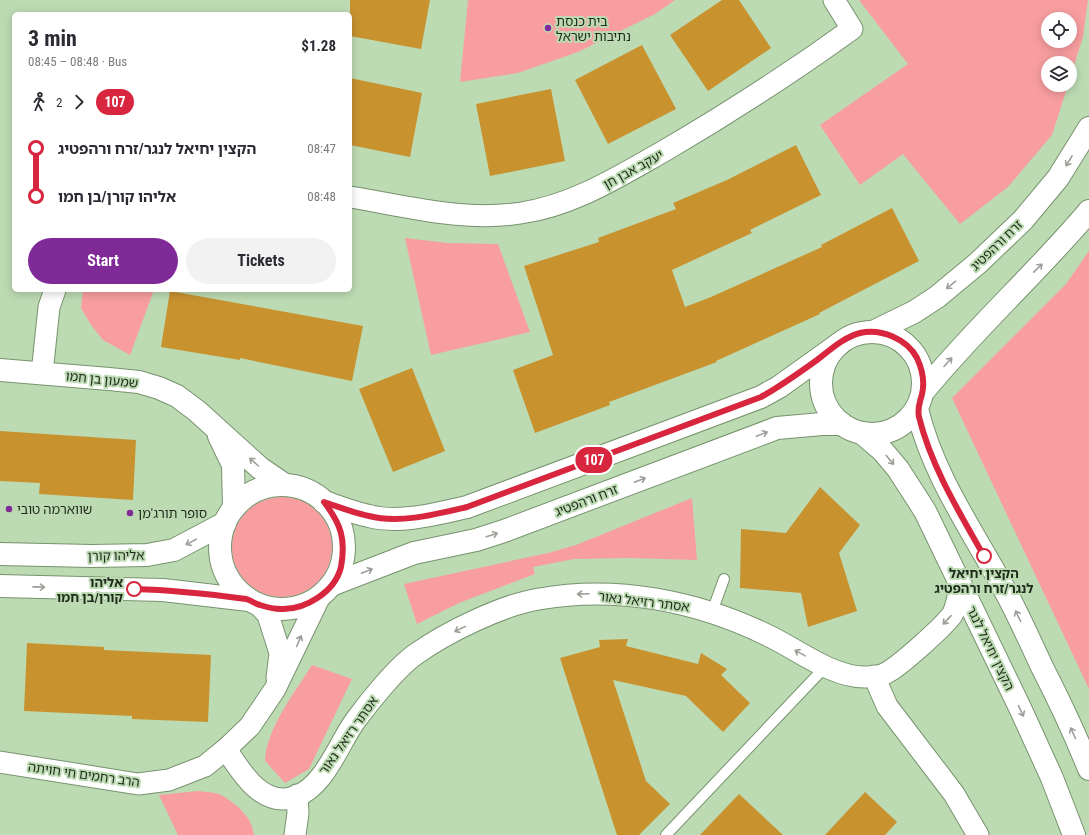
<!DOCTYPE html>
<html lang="en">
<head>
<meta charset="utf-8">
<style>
  body { margin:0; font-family:"Roboto Condensed","Noto Sans Hebrew",sans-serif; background:#f2f2f3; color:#2b2b33; height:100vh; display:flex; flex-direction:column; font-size:15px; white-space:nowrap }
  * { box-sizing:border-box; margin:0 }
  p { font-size:13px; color:#7c7c81 }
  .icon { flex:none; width:22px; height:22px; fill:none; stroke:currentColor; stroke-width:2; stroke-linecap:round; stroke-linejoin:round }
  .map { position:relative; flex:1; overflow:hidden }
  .details { position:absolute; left:12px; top:12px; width:340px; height:280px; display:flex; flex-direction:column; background:#fff; border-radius:6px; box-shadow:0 2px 10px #0003 }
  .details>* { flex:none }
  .badge { padding:0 8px; border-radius:13px; font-size:14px; line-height:26px }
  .tools { position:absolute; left:1041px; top:12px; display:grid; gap:8px }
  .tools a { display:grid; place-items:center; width:36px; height:36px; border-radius:50%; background:#fff; box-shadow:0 2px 10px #0003; font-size:20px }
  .map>.badge { position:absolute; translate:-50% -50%; box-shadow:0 0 0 2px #fff }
  .legs { display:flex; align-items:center; gap:6px; height:44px; padding:0 16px; font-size:13px }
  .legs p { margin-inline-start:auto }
  .overview { display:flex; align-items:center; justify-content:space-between; height:68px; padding:0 16px }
  h1 { font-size:22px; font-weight:700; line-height:30px }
  .action { display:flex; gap:8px; margin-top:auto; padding:8px 16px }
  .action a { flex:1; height:46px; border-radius:24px; background:#802a98; color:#fff; font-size:16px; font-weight:700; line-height:46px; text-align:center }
  .action a+a { background:#f2f2f3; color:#2b2b33 }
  ul { padding:0 16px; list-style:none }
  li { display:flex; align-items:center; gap:14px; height:48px; font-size:15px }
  li i { display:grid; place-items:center; width:6px; height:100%; margin:0 5px; background:currentColor }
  li i::after { content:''; width:10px; height:10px; margin:-5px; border:3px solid; border-radius:50%; background:#fff }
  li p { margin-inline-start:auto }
  li:first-child i { background:linear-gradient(#0000 50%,currentColor 0) }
  li:last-child i { background:linear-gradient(currentColor 50%,#0000 0) }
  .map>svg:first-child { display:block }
</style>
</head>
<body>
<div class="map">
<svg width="1089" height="835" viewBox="0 0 1089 835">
  <rect width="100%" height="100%" fill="#bddbb3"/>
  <g fill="#f89ea0" fill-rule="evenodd">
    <path d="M468,0H675L655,14L578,52L518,73L460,82Z"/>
    <path d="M859,0H1088L1083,37L1070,78V63H1048V85H1068L1052,135L1008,187L960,224L903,154L860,185L820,125L908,64ZM1048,19H1070V41H1048Z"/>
    <path d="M405,238L448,243L498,244L530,332L431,355Z"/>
    <path d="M1089,251V689L952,398L1066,284Z"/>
    <path d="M83,290H154L130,355L103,340L91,325L81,308Z"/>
    <circle cx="282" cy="547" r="50"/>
    <path d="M692,498L697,560L628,558L574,559L533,567L535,574L459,603L417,624L404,584L548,553L576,545Z"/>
    <path d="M312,665L352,679L309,769L285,783L265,761C266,729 295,692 312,665Z"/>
    <path d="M198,791C205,792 215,792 221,795C236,803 253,818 254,835H178L159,795Z"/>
  </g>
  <g fill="#c8922f">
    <path d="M350,0H430L421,49L350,36Z"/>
    <path d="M722,0H739L771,48L708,91L670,35Z"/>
    <path d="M642,45L676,109L608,144L575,80Z"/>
    <path d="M350,78L422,93L410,157L350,145Z"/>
    <path d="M551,89L565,161L490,176L476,104Z"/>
    <path d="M796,145L821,195L750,230L752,233L672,270L685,307L711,297L822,247L821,245L892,208L919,261L819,313L820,314L716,361L717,362L609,402L610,405L535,433L513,370L553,355L524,266L599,242L598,238L676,209L673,203L727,180Z"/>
    <path d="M170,291L363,326L352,381L240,358V360L161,347Z"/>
    <path d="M412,368L445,451L393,472L359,389Z"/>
    <path d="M0,431L136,440L133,500L39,494L40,483L0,481Z"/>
    <path d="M820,487L860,525L839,553L857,611L808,627L801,593L740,588L741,529L786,533Z"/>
    <path d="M628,639L626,646L698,664L701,653L727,669L721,675L750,703L723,732L686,696L613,680L646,781L670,804L639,835H617L560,658L600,647L599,640Z"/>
    <path d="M27,643L104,647V650L211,655L208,722L132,719V716L24,711Z"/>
    <path d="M865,792L897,822L885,835H825Z"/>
    <path d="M739,794L783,835H700Z"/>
  </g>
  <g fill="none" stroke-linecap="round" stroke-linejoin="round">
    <g stroke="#77936e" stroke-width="12">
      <g id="service">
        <path d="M712,612L724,579"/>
        <path d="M666,835L826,666"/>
      </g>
    </g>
    <g stroke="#77936e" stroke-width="23">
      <g id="minor">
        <path d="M350,197C406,206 464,222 521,213C574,205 618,177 664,151C729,113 791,73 852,29L834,0"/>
        <path d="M42,373L49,307L55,290"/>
        <path d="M259,605L268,615L280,653L277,678"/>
        <path d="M874,676L887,706L954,794L978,835"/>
        <path d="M226,749C241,772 262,808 295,797C325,786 338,745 355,721C369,702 397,667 416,654C447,632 502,605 539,599C617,585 697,601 767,635C797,649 833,678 866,677C873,677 882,676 888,672C902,664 942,628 952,615C957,607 958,594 961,585"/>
        <path d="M0,762L138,784L169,780L205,766L226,749L250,726L275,689L320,596"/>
        <path d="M295,835L298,813L297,795"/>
      </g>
    </g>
    <g stroke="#77936e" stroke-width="24">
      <g id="tertiary">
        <path d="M873,332L914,312L937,297L978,263L1023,220L1058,178L1089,128"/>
        <circle cx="872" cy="383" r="51"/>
        <path d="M0,370L109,379L139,382L159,388L177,396L197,411L260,468L285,485"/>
        <path d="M923,392C975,328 1036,274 1089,211"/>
        <path d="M917,409C934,479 975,534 1008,596C1020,619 1031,643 1042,667C1059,700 1075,734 1089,769"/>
        <path d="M862,433L882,450L898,469L925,511L1021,710L1052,778L1074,835"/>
        <path d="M219,436L233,465L234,508"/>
        <circle cx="282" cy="547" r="62"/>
        <path d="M324,502C339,507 354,513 369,516C400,524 436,514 467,507L761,397L779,387L839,344"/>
        <path d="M0,554L92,556L147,555L174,550L225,523"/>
        <path d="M331,585L414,553L476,540L504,531L777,428L822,424H842"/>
        <path d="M0,586L163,590L249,600"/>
      </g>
    </g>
    <use href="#service" stroke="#fff" stroke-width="10"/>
    <use href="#minor" stroke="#fff" stroke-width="21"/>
    <use href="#tertiary" stroke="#fff" stroke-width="22"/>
  </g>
  <defs><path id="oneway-shaft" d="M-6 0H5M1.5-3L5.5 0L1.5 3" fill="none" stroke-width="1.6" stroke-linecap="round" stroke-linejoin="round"/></defs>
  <g stroke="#9a9f98">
    <use href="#oneway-shaft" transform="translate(1069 161) rotate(121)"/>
    <use href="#oneway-shaft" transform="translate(1038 268) rotate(-44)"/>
    <use href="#oneway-shaft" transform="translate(951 285) rotate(141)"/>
    <use href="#oneway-shaft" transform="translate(948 362) rotate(-48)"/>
    <use href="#oneway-shaft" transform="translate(762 434) rotate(-21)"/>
    <use href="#oneway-shaft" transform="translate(890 460) rotate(50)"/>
    <use href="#oneway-shaft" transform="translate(254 462) rotate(-138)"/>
    <use href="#oneway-shaft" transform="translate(640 480) rotate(-21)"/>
    <use href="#oneway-shaft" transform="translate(492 535) rotate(-18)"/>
    <use href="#oneway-shaft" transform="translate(191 542) rotate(152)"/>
    <use href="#oneway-shaft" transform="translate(367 571) rotate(-22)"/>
    <use href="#oneway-shaft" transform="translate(39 587) rotate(1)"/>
    <use href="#oneway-shaft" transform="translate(583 594) rotate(178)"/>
    <use href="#oneway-shaft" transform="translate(1018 616) rotate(-116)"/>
    <use href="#oneway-shaft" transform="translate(947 620) rotate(133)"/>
    <use href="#oneway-shaft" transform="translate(460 629) rotate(154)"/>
    <use href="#oneway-shaft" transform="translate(299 641) rotate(-67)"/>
    <use href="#oneway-shaft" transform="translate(800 653) rotate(-151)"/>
    <use href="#oneway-shaft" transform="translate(1021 711) rotate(65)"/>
    <use href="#oneway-shaft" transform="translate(1073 733) rotate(-114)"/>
  </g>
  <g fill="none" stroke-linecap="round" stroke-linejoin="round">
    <g stroke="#fff" stroke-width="9">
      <path id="line-1" d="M134,589C171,590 209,594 246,599C251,600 255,604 260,605C266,607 274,609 281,609C305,610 335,592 341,567C346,539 341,524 324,502C339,507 354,513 369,516C400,524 437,514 467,507L761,397C781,386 799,373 817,360C830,350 844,337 860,333C881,328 907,339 917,358C922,369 925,382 922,394C920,403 917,407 919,417C931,466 959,512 984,556"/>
    </g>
    <use href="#line-1" stroke="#d7263d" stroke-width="6"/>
  </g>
  <g fill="#802a98" stroke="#bddbb3" stroke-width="1.5">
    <circle cx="548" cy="28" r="4"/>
    <circle cx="9" cy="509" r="4"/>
    <circle cx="130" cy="513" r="4"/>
  </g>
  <g fill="#fff" stroke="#d7263d" stroke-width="2">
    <circle cx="984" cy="556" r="7"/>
    <circle cx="134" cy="589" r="7"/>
  </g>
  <g text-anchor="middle" stroke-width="4" stroke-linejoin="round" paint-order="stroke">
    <g font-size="13" fill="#1f2a1b" stroke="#bddbb3" text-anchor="start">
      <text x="556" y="26">בית כנסת<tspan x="556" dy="15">נתיבות ישראל</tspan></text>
      <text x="17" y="514">שווארמה טובי</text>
      <text x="138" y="518">סופר תורג'מן</text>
    </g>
    <g font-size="13" fill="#1f2a1b" stroke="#bddbb3">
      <text transform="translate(633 169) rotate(-29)" y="5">יעקב אבן חן</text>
      <text transform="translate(996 245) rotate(-44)" y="5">זרח ורהפטיג</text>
      <text transform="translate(102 379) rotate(6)" y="5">שמעון בן חמו</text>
      <text transform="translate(586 500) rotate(-21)" y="5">זרח ורהפטיג</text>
      <text transform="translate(116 555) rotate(-1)" y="5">אליהו קורן</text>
      <text transform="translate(644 601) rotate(7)" y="5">אסתר רזיאל נאור</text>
      <text transform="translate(991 648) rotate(64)" y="5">הקצין יחיאל לנגר</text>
      <text transform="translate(348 735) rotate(-55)" y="5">אסתר רזיאל נאור</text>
      <text transform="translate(84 774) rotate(8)" y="5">הרב רחמים חי חויתה</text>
    </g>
    <g font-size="13" font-weight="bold" fill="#1f2a1b" stroke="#bddbb3">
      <text x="984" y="578">הקצין יחיאל<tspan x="984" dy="15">לנגר/זרח ורהפטיג</tspan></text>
      <text x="123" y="587" text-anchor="end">אליהו<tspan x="123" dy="15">קורן/בן חמו</tspan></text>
    </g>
  </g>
</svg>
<div class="tools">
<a><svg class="icon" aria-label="locate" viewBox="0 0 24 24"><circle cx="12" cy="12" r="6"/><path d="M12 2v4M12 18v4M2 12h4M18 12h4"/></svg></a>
<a><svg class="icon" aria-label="layers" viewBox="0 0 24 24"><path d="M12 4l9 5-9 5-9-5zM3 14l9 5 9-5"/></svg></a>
</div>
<b class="badge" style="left:594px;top:460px;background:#d7263d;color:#fff">107</b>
<section class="details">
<div class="overview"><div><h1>3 min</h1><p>08:45 – 08:48 · Bus</p></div><b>$1.28</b></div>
<div class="legs"><svg class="icon" aria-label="walk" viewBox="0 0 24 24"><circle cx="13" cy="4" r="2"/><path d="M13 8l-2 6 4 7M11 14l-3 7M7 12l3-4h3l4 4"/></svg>2<svg class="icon" aria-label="forward" viewBox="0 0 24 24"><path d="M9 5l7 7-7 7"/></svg><b class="badge" style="background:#d7263d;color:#fff">107</b></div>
<ul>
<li><i style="color:#d7263d"></i><b>הקצין יחיאל לנגר/זרח ורהפטיג</b><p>08:47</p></li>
<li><i style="color:#d7263d"></i><b>אליהו קורן/בן חמו</b><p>08:48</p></li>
</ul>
<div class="action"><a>Start</a><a>Tickets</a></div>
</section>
</div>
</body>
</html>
